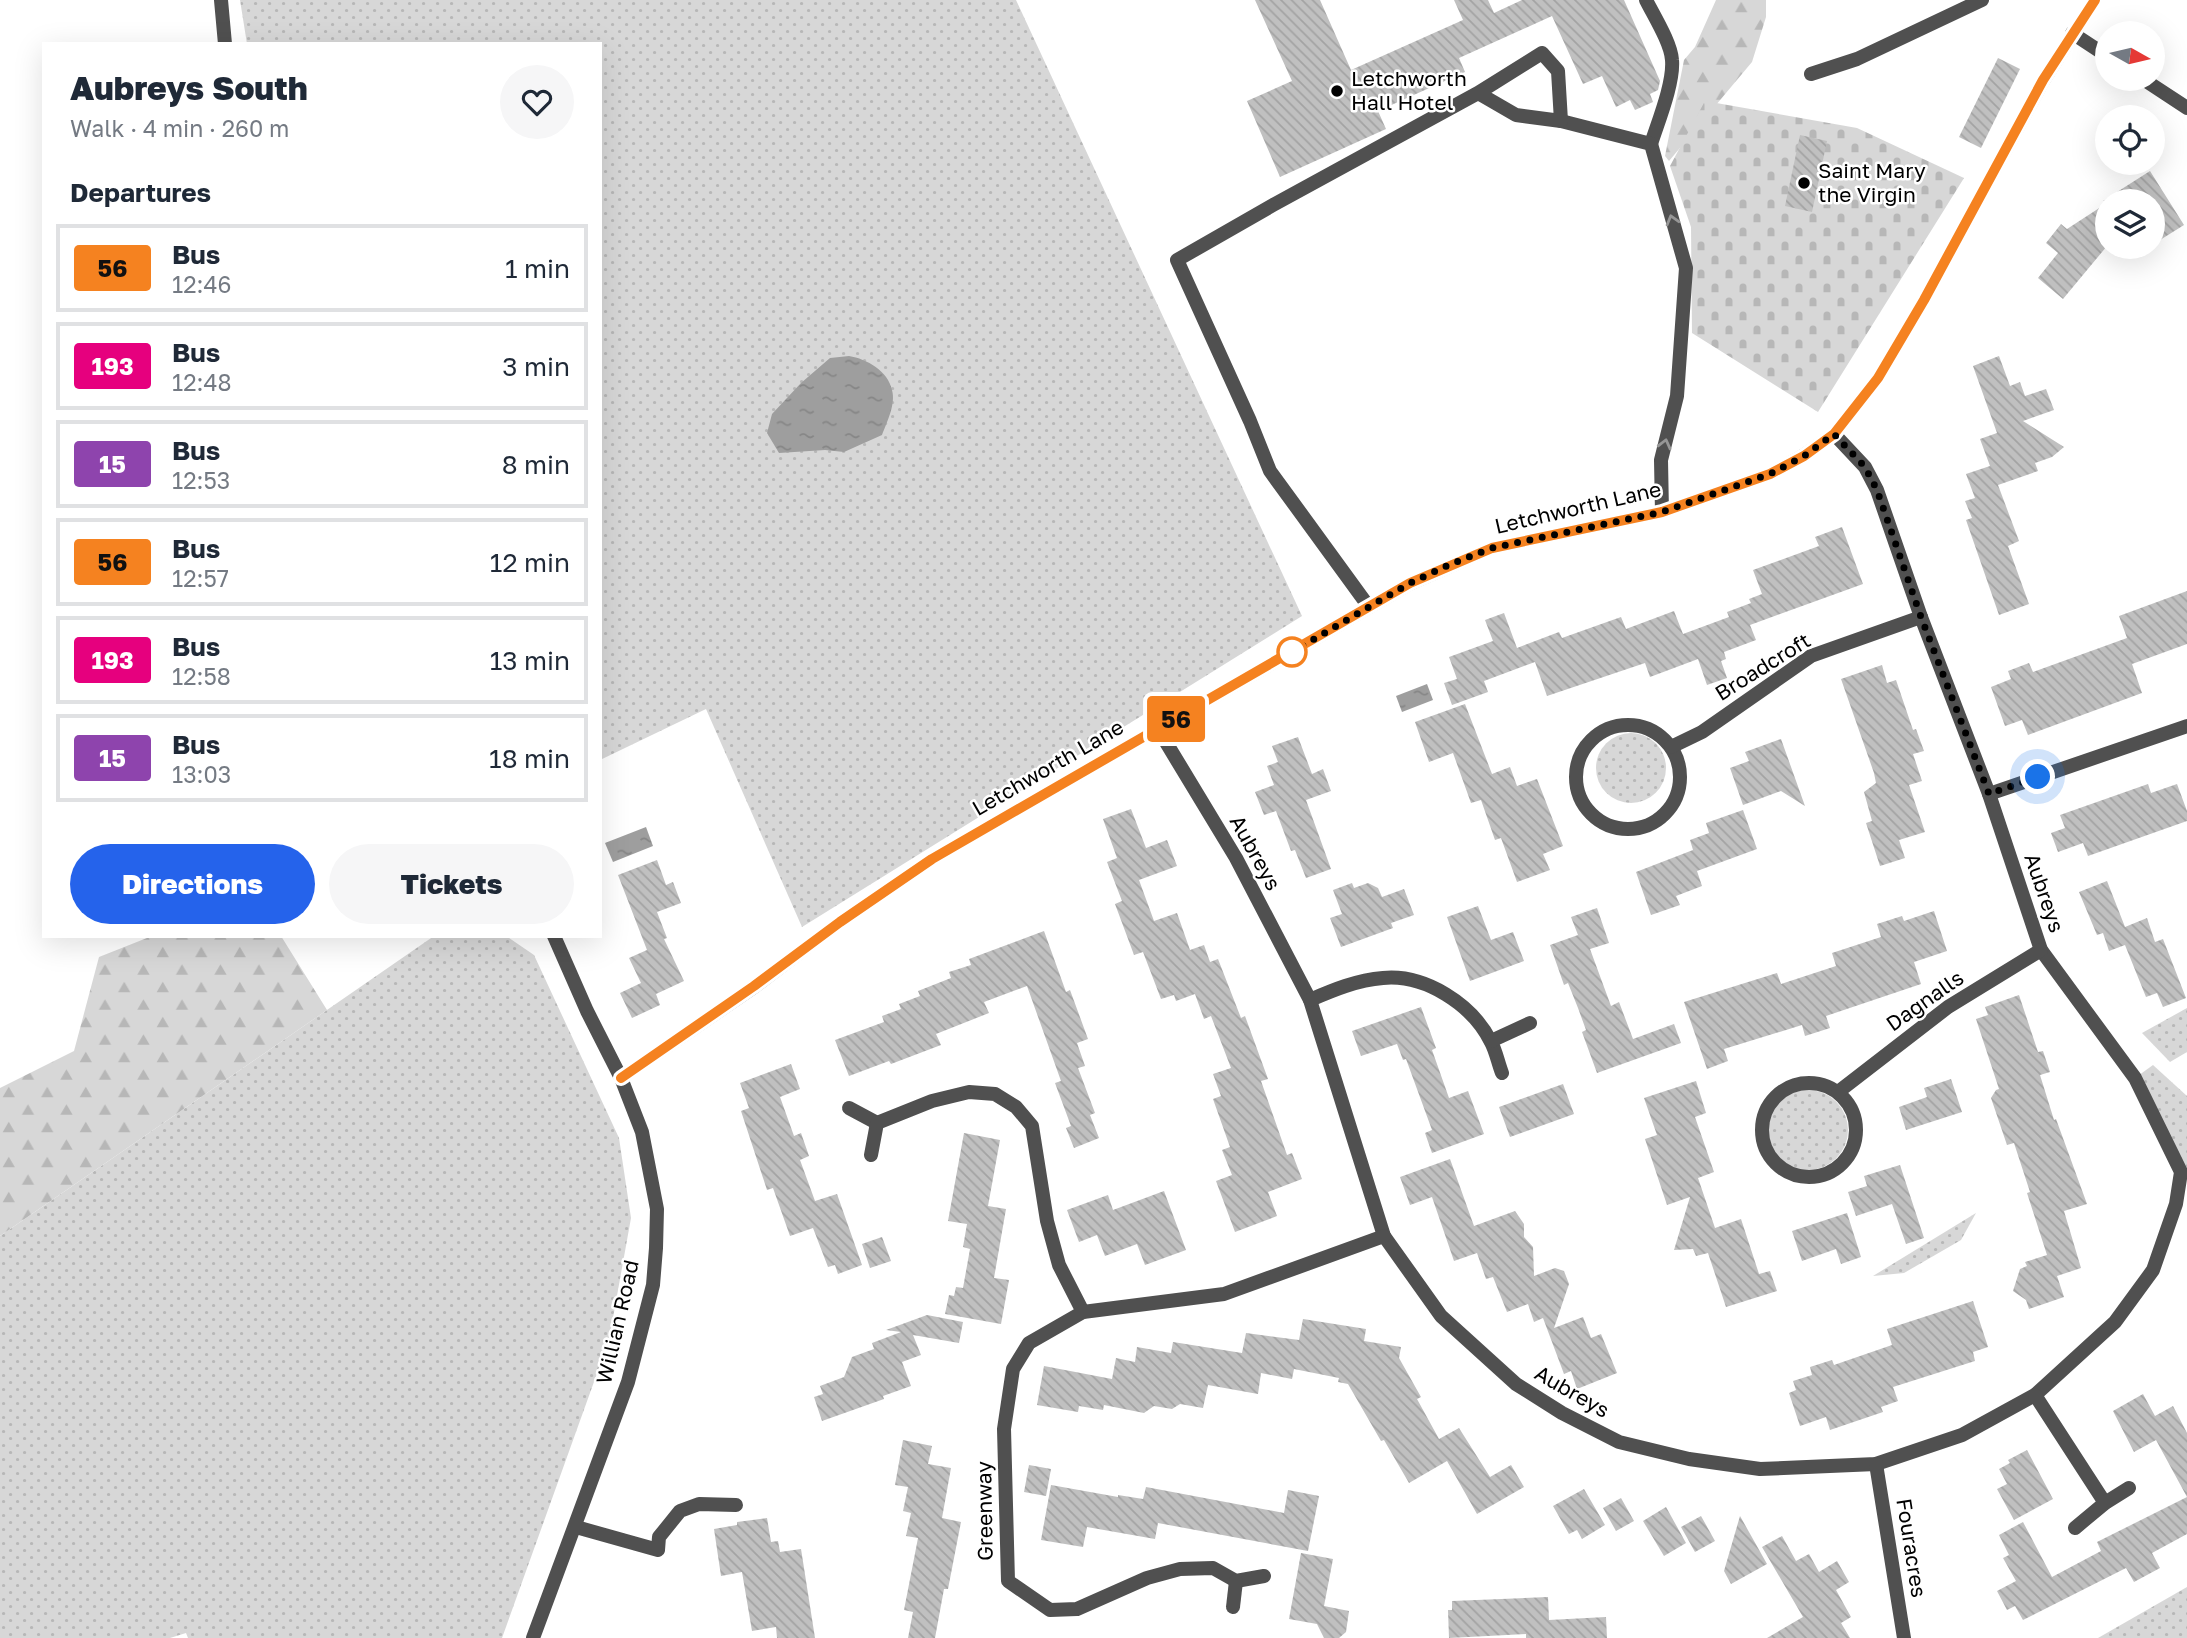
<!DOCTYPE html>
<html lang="en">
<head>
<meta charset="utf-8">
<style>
  body { margin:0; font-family:"Golos Text",sans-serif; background:#f6f6f7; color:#1f2937; height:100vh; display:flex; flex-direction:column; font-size:26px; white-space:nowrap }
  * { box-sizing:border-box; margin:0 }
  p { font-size:23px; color:#747a83 }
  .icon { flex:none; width:38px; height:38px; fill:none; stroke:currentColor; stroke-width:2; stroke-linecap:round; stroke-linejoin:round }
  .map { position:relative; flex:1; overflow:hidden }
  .details { position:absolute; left:42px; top:42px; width:560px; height:896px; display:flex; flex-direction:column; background:#fff; border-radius:0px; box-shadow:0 7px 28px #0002 }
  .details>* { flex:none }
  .badge { padding:0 14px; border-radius:5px; font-size:24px; line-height:46px }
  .needle { width:46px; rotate:98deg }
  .fabs { position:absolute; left:2095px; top:21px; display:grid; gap:14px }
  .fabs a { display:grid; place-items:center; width:70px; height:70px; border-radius:50%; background:#fff; box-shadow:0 7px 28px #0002; font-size:35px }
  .you { position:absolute; width:35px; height:35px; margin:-18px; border:5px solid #fff; border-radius:50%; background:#1a73e8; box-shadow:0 0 0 10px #1a73e833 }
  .map>.badge { position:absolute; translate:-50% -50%; box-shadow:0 0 0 4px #fff }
  h2 { padding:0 28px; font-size:26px; line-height:63px }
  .round { display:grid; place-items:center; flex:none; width:74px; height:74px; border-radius:37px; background:#f6f6f7 }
  .head { display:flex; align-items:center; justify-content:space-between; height:119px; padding:0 28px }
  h1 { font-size:33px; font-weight:800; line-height:52px }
  .action { display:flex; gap:14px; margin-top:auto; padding:14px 28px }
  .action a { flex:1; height:80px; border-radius:42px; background:#2563eb; color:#fff; font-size:28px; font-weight:800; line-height:80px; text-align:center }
  .action a+a { background:#f6f6f7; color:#1f2937 }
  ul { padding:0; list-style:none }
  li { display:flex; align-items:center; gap:21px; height:88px; margin:0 14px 10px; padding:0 14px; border:4px solid #e0e1e3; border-radius:0px }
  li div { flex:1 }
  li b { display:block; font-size:26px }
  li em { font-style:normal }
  li .badge { min-width:77px; font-weight:700; text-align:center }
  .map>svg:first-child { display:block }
</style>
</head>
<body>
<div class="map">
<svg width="2187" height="1638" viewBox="0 0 2187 1638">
  <defs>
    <pattern id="grass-dots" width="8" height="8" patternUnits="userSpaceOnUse" patternTransform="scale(1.75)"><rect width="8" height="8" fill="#d7d7d7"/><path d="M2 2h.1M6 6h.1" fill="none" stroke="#b7b7b7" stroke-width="1.8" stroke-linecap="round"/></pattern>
    <pattern id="forest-firs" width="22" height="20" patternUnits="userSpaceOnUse" patternTransform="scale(1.75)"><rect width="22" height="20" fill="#d7d7d7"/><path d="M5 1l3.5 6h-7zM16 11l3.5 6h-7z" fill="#b7b7b7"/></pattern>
    <pattern id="cemetery-stones" width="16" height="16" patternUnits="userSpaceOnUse" patternTransform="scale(1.75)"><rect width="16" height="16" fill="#d7d7d7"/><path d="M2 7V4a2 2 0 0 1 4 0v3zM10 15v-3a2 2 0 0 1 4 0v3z" fill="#b7b7b7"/></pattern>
    <pattern id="water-ripples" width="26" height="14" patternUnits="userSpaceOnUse" patternTransform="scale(1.75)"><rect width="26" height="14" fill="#9e9e9e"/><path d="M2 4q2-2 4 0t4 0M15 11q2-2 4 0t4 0" fill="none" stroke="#868686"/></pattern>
    <pattern id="building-back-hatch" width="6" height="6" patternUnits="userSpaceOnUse" patternTransform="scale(1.75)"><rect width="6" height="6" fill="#c0c0c0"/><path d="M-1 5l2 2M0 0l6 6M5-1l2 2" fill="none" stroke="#a3a3a3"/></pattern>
  </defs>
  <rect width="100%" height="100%" fill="#fff"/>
  <g fill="url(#grass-dots)">
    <path d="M240,0H1016L1302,616L802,927L706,709L600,760V44H247Z"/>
    <circle cx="1631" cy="768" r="35"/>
    <path d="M434,936H506L534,955L619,1138L631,1218L609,1340L502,1638H188L186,1633L170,1638H0V1236Z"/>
    <path d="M2187,1008V1052L2170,1062L2142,1033Z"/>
    <path d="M2153,1065L2187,1096V1172L2135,1078Z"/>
    <circle cx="1808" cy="1130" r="40"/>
    <path d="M1976,1213L1961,1240L1904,1273L1873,1276Z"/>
    <path d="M2187,1587V1638H2098Z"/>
  </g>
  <g fill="url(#forest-firs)">
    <path d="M1716,0H1766V17L1752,62L1669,161L1665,156L1684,60L1695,47Z"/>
    <path d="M152,936H281L327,1010L0,1236V1088L74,1051L99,957Z"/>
  </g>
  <path fill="url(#cemetery-stones)" d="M1705,101L1857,128L1964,178L1818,412L1692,333L1691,227L1670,166Z"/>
  <g fill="url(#water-ripples)">
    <path d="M849,356C867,359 888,371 892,390C896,404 887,422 882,435L844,452L825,450L779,453L767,433L772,414L801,383L830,358Z"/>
    <path d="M1427,684L1433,700L1402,712L1396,696Z"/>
    <path d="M646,827L653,846L613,862L605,843Z"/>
  </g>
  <g fill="url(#building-back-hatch)">
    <path d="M1255,0H1320L1351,70L1463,20L1454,0H1488L1494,13L1522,0H1624L1660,81L1658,90L1650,94L1653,102L1635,110L1630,100L1616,107L1602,76L1583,84L1552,16L1459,58L1465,72L1378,111L1386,129L1280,177L1247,101L1292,81Z"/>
    <path d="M1998,58L2020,69L1981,148L1959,137Z"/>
    <path d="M1800,135L1827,141L1812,212L1785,206Z"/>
    <path d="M2150,171L2184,225L2152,245V201H2103Z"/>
    <path d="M2107,203V246L2063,299L2038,278L2058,253L2046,243L2061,224L2067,229Z"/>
    <path d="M1999,356L2010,386L2020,382L2025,396L2046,389L2054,410L2023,421L2064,447L2052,457L2035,463L2038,471L1998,485L2019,541L2008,546L2029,604L1999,615L1966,520L1972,518L1965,501L1975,498L1966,474L1990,466L1980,439L1997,433L1973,366Z"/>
    <path d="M1842,527L1863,584L1750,625L1756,640L1724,652L1726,659L1721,661L1727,678L1707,685L1698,659L1650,677L1645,663L1547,696L1535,662L1484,681L1488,692L1452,705L1444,683L1457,679L1449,657L1493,641L1485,620L1504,613L1517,648L1559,632L1562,638L1621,617L1626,629L1674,611L1683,634L1729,617L1727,612L1751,603L1749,599L1762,594L1753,570L1819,546L1815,537Z"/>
    <path d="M2187,591V644L2132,664L2142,693L2028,735L2022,720L2005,726L1991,687L2011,679L2008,671L2029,663L2033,672L2127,638L2119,616Z"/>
    <path d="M1882,665L1887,683L1896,680L1913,730L1916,729L1924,751L1913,754L1922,781L1909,785L1925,832L1899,840L1905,858L1880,866L1866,823L1872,821L1864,792L1876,783L1874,773L1841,679Z"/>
    <path d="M1465,704L1492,774L1510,767L1517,786L1537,779L1563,846L1543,854L1550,870L1517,882L1501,838L1495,840L1481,800L1471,803L1453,753L1429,762L1415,722Z"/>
    <path d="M1298,737L1312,774L1323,769L1331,791L1306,800L1331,869L1306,878L1295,850L1291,851L1276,811L1264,815L1255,792L1274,785L1267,766L1278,762L1272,746Z"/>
    <path d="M1781,739L1805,806L1781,791L1743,805L1730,768L1749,761L1745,752Z"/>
    <path d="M2148,784L2151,793L2177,784L2187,811V821L2088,856L2083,843L2058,852L2051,833L2065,828L2060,815Z"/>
    <path d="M1131,809L1146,848L1167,840L1177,866L1139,880L1154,921L1177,913L1190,950L1204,945L1210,962L1218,959L1241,1018L1245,1016L1268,1079L1261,1081L1287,1155L1292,1153L1302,1179L1268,1192L1277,1216L1235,1232L1216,1181L1232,1175L1222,1150L1230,1147L1213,1099L1221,1096L1213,1074L1231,1068L1211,1016L1204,1019L1195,994L1176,1001L1174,995L1161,999L1143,952L1134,955L1115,904L1122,901L1107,862L1117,858L1103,819Z"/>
    <path d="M1743,810L1757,849L1697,871L1702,886L1676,896L1680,905L1651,915L1636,872L1693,850L1690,840L1709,833L1706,823Z"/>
    <path d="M657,860L666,885L673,882L681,903L657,912L667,938L664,939L684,981L656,994L660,1005L632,1018L620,993L641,983L629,958L647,950L618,875Z"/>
    <path d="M2107,881L2125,927L2147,918L2155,942L2163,939L2186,998L2163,1007L2157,993L2146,997L2125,945L2109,951L2103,933L2097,935L2079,892Z"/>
    <path d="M1352,883L1354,888L1368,883L1378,888L1382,897L1404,889L1414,915L1391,923L1393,928L1341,947L1330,918L1342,914L1333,890Z"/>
    <path d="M1478,906L1491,940L1513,932L1524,961L1470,981L1447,917Z"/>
    <path d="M1597,908L1609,943L1590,949L1611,1006L1619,1002L1633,1039L1674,1024L1681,1043L1597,1073L1582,1032L1586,1030L1578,1008L1568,983L1564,985L1550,945L1578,935L1571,917Z"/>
    <path d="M1934,911L1947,951L1914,962L1921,984L1826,1016L1830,1028L1805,1036L1802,1025L1724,1049L1728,1061L1707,1069L1684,1002L1777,973L1781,984L1836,966L1832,953L1881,937L1877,924L1902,916L1904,921Z"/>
    <path d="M1044,931L1066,992L1070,990L1088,1039L1077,1043L1085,1066L1078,1068L1095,1113L1090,1115L1099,1138L1074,1148L1066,1128L1071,1126L1055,1083L1061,1081L1027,986L984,1002L989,1013L936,1034L941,1045L891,1064L889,1061L849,1076L835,1040L884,1022L882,1016L901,1009L899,1004L920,996L918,991L951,978L949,972L971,965L969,959Z"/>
    <path d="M2019,995L2038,1052L2043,1051L2050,1072L2040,1075L2054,1120L2056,1119L2087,1204L2064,1211L2081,1268L2057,1276L2064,1297L2029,1309L2026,1300L2013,1291L2020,1269L2027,1266L2025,1262L2047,1255L2027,1193L2030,1192L2014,1143L2007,1145L1991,1098L1996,1090L1999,1089L1976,1019L1988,1015L1985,1007Z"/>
    <path d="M1421,1007L1436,1048L1432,1050L1449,1098L1468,1091L1484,1134L1432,1153L1425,1133L1432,1130L1406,1059L1403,1060L1397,1044L1361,1056L1352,1031Z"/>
    <path d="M791,1064L800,1089L780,1097L794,1136L801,1133L809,1156L800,1160L815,1201L837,1194L862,1265L838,1274L835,1265L828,1267L813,1228L790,1236L773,1188L767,1190L741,1111L749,1108L740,1083Z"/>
    <path d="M1951,1079L1962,1112L1906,1130L1899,1107L1927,1097L1924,1088Z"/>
    <path d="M1696,1081L1706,1113L1695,1117L1714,1172L1698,1178L1715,1228L1741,1219L1759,1274L1770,1271L1777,1291L1726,1307L1708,1253L1696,1256L1693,1249L1674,1250L1690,1197L1667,1205L1645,1139L1657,1135L1644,1098Z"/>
    <path d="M1563,1084L1574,1114L1510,1137L1499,1107Z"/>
    <path d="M964,1133L1000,1140L988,1206L1006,1209L994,1278L1009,1280L1001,1324L945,1314L949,1295L954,1296L956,1287L963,1288L970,1249L963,1247L967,1224L948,1221Z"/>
    <path d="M1450,1159L1474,1226L1515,1211L1524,1224V1237L1533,1247L1534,1276L1555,1268L1564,1271L1569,1284L1554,1328L1583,1317L1591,1338L1601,1334L1617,1373L1577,1389L1571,1371L1564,1374L1543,1318L1534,1322L1528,1304L1507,1312L1493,1277L1486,1279L1477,1253L1454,1261L1432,1197L1410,1205L1400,1177Z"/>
    <path d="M1900,1165L1924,1238L1906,1244L1892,1204L1856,1216L1848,1192L1867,1186L1864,1176Z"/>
    <path d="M1164,1191L1186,1250L1145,1265L1137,1244L1105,1256L1097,1235L1079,1242L1067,1210L1108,1195L1113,1210Z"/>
    <path d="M1847,1213L1861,1257L1841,1264L1836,1249L1802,1261L1792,1231Z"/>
    <path d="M882,1237L891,1261L870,1268L862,1244Z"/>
    <path d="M1973,1301L1988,1347L1973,1352L1975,1361L1893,1387L1898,1401L1881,1407L1883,1412L1830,1430L1826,1417L1800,1426L1789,1393L1796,1390L1793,1381L1812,1375L1810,1367L1832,1360L1834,1365L1892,1345L1887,1329Z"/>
    <path d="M927,1315L963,1322L959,1343L913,1335L921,1355L902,1362L911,1386L883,1396L884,1399L822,1421L814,1397L823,1394L820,1386L844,1377L852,1357L874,1349L872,1343L901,1332L886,1330Z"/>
    <path d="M1303,1319L1366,1329L1364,1341L1401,1347L1399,1358L1421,1397L1417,1399L1439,1439L1459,1428L1490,1477L1511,1465L1524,1487L1477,1514L1447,1461L1409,1483L1384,1440L1381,1441L1348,1384L1338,1382L1339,1378L1294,1369L1292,1379L1261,1373L1258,1394L1208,1385L1203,1408L1180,1404L1172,1409L1154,1406L1144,1413L1104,1405L1103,1410L1079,1406L1078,1412L1037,1405L1044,1366L1112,1379L1116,1358L1135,1362L1137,1347L1171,1353L1173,1342L1242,1353L1246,1333L1299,1340Z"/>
    <path d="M2143,1394L2155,1416L2173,1406L2187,1433V1497L2156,1440L2134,1452L2113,1411Z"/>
    <path d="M903,1440L932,1446L928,1464L951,1468L942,1518L961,1522L948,1589H944L935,1638H908L913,1612L904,1610L918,1538L906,1536L911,1513L903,1511L908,1487L895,1485Z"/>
    <path d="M2027,1450L2053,1499L2014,1520L1997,1489L2007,1484L1999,1469L2010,1463L2008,1460Z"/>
    <path d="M1029,1465L1051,1469L1046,1496L1024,1492Z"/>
    <path d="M1051,1485L1118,1497V1495L1143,1499L1146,1487L1284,1513L1288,1490L1319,1496L1308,1551L1158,1523L1155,1539L1087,1527L1083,1547L1041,1540Z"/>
    <path d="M1584,1489L1605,1525L1582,1539L1577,1530L1569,1534L1553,1506Z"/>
    <path d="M2187,1497V1534L2152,1553L2160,1568L2134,1582L2126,1568L2023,1620L2015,1606L2007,1610L1997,1591L2016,1581L2003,1558L2009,1555L1999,1535L2023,1522L2052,1577L2101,1551L2097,1542Z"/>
    <path d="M1621,1498L1634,1521L1616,1531L1603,1508Z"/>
    <path d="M1666,1507L1686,1543L1664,1556L1643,1521Z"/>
    <path d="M1701,1516L1715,1541L1695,1552L1681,1527Z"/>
    <path d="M1740,1516L1767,1564L1731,1584L1724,1571Z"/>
    <path d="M767,1518L771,1542L778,1541L780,1552L801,1549L815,1638H777L776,1627L752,1631L742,1572L721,1576L714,1529L737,1525V1522Z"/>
    <path d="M1782,1536L1796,1561L1809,1554L1819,1572L1837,1561L1849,1582L1836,1590L1851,1617L1841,1623L1850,1638H1767L1803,1617L1762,1547Z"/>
    <path d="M1301,1553L1333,1559L1324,1606L1349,1611L1346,1632L1339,1638H1324L1317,1624L1289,1619Z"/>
    <path d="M1548,1597L1549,1620L1606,1617L1607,1638H1526V1634L1449,1638L1448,1610H1452V1601Z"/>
  </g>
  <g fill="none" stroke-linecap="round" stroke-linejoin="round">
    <g stroke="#505050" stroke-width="14">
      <path d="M1646,0C1654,16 1671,43 1672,60C1674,83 1658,122 1651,144"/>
      <path d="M1561,121L1651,144L1686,268L1677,396L1661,460L1662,512"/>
      <path d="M1369,607L1270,471L1250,421L1177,260L1273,205L1478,93L1516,115L1561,121L1558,71L1542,53L1478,93"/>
      <path d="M576,1527L658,1550L659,1537L680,1511L699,1504L736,1505"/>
    </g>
    <g stroke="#505050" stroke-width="14">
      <path d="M2072,33L2107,56"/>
      <path d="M1811,74L1857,59L1982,0"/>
      <path d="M2143,79L2187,108"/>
      <circle cx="1628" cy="777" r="52"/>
      <path d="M1158,729L1236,858L1310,1000L1384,1236L1441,1316L1516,1384L1562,1413L1619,1442L1689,1459L1760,1469L1876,1464L1962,1435L2035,1395L2115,1322L2153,1270L2176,1204L2181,1172L2135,1078L2041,950L1989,794L1921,617L1877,490L1865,467L1834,434"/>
      <path d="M1671,747L1702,732L1811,656L1921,617"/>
      <path d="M1989,794L2187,726"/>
      <path d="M1310,1000C1333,990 1357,980 1383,978C1425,974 1472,1004 1491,1042C1496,1051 1498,1063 1502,1073"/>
      <path d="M1491,1041L1530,1023"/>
      <circle cx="1809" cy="1130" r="47"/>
      <path d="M1838,1092L1948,1007L2041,950"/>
      <path d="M849,1108L877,1123"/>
      <path d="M871,1155L877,1123L932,1101L969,1092L995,1094L1016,1107L1032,1126L1047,1221L1059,1265L1083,1312"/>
      <path d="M2035,1395L2105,1503"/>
      <path d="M1876,1464L1904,1638"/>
      <path d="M2075,1528L2105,1503L2129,1488"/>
      <path d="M1264,1576L1236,1581L1213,1568L1180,1569L1147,1578L1077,1609L1050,1610L1008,1581L1004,1429L1013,1369L1029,1343L1083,1312L1224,1294L1384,1236"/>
      <path d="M1233,1607L1236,1581"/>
    </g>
    <g stroke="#505050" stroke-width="14">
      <path d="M221,0L225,44"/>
      <path d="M621,1078L754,987L840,922L932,859L1411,583L1492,548L1662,512L1770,474L1803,456L1834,434L1878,378L1924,300L2043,81L2095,0"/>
      <path d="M533,1638L628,1382L653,1285L656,1248L657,1209L642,1132L621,1078L587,1011L554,936"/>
    </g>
  </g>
  <defs><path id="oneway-chevron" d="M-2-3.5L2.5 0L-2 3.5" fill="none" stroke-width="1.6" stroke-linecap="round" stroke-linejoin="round" transform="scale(1.75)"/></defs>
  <g stroke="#969696">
    <use href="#oneway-chevron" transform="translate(1672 220) rotate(-106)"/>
    <use href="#oneway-chevron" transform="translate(1665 444) rotate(-76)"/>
  </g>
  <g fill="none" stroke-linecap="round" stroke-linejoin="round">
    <g stroke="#fff" stroke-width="16">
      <path id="line" d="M621,1078L754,986L840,922L932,859L1410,583L1492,548L1662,512L1770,474L1804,456L1834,434L1878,378L1924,300L2043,80L2095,0"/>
    </g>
    <use href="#line" stroke="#f58220" stroke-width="10"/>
    <path stroke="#000" stroke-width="7" stroke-dasharray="0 12.6" d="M1292,652L1410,583L1451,564L1492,548L1662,512L1770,474L1804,456L1834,434L1865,467L1877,490L1921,617L1989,794L2038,777"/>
  </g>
  <g fill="#000" stroke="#fff" stroke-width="2.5">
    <circle cx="1337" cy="91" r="7"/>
    <circle cx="1804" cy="183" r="7"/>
  </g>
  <circle fill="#fff" stroke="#f58220" stroke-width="3.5" cx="1292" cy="652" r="14"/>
  <g text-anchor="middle" stroke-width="5" stroke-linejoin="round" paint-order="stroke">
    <g font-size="21" fill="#000" stroke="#fff" text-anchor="start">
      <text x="1351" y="86">Letchworth<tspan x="1351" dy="24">Hall Hotel</tspan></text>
      <text x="1818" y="178">Saint Mary<tspan x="1818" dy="24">the Virgin</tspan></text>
    </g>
    <g font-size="21" fill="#000" stroke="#fff">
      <text transform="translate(1578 508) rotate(-13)" y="7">Letchworth Lane</text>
      <text transform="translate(1763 667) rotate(-32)" y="7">Broadcroft</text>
      <text transform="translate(1048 768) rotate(-30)" y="7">Letchworth Lane</text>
      <text transform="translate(1255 853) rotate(61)" y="7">Aubreys</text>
      <text transform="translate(2044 893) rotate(71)" y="7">Aubreys</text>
      <text transform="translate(1925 1001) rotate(-35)" y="7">Dagnalls</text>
      <text transform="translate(618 1322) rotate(-77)" y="7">Willian Road</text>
      <text transform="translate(1572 1392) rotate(30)" y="7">Aubreys</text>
      <text transform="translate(985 1511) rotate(-91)" y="7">Greenway</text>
      <text transform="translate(1911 1548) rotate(81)" y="7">Fouracres</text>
    </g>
  </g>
</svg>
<div class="fabs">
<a><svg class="needle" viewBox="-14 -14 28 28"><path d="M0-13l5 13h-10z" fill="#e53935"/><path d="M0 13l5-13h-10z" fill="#747a83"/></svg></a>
<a><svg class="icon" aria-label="locate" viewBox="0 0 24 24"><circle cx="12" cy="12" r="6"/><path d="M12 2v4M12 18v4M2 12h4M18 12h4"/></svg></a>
<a><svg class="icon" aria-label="layers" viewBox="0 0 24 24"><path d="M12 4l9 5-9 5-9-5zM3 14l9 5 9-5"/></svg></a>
</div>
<div class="you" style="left:2038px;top:777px"></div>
<b class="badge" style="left:1176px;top:719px;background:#f58220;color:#111">56</b>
<section class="details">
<div class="head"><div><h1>Aubreys South</h1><p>Walk · 4 min · 260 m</p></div><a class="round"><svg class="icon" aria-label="heart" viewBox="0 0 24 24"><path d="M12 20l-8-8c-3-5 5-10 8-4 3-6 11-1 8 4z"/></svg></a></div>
<h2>Departures</h2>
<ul>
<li><span class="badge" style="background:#f58220;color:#111">56</span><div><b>Bus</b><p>12:46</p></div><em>1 min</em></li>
<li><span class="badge" style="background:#e6007e;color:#fff">193</span><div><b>Bus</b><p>12:48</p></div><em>3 min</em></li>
<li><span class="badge" style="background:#8e44ad;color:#fff">15</span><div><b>Bus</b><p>12:53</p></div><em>8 min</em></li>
<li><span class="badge" style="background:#f58220;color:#111">56</span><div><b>Bus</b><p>12:57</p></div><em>12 min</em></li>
<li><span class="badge" style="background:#e6007e;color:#fff">193</span><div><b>Bus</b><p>12:58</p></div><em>13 min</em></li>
<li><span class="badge" style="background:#8e44ad;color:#fff">15</span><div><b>Bus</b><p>13:03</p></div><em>18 min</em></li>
</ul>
<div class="action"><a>Directions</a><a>Tickets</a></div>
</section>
</div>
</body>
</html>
